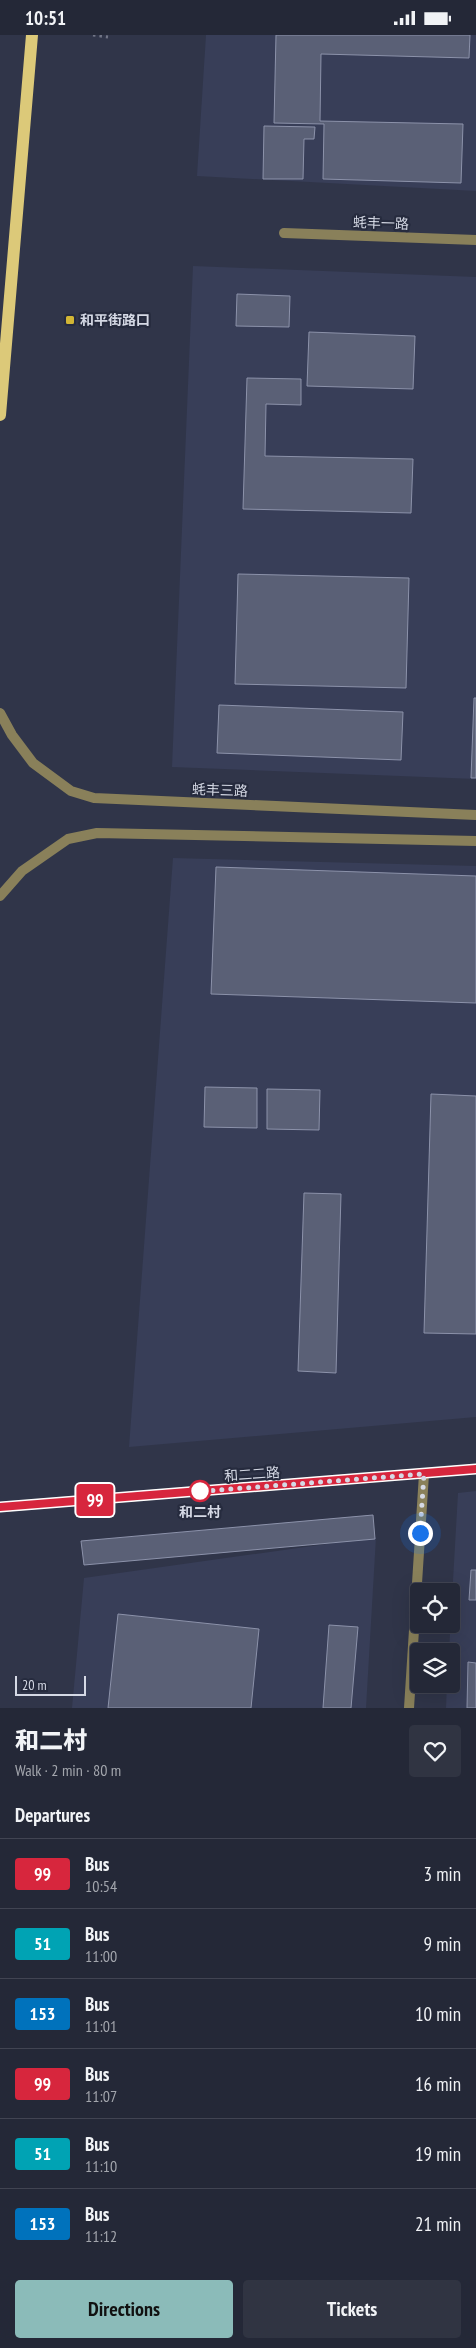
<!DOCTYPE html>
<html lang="en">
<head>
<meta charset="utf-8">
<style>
  body { margin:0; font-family:"PT Sans Narrow","Noto Sans SC",sans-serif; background:#303442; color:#f1f3f6; height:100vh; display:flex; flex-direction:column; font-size:19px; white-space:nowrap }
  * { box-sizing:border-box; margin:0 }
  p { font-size:16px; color:#a3a6ad }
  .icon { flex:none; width:28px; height:28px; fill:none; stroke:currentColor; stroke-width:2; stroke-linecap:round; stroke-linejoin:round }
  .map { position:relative; height:1673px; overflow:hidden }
  .details { display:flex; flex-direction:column; background:#242837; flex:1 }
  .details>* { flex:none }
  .badge { padding:0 10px; border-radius:4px; font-size:18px; line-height:32px }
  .controls { position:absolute; left:410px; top:1548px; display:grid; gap:10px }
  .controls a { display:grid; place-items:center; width:50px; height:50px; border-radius:5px; background:#242837; box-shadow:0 5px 20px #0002,0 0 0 1px #414452; font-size:25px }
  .scale { position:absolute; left:15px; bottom:12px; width:71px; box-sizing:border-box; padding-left:5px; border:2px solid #d5d9e5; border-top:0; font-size:14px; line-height:18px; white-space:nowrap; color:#d5d9e5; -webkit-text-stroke:4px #262b3e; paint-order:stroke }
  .you { position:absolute; width:25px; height:25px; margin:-12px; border:4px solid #fff; border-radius:50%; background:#1a73e8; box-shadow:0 0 0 8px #1a73e833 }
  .map>.badge { position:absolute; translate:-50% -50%; box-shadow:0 0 0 2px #fff }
  h2 { padding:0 15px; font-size:19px; line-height:45px }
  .round { display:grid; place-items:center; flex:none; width:52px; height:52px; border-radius:5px; background:#303442 }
  .headline { display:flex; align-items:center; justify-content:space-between; height:85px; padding:0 15px }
  h1 { font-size:24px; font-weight:800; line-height:38px }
  .primary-button { display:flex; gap:10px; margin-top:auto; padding:10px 15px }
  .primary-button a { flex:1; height:58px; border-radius:5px; background:#8bbbb9; color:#111; font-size:20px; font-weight:800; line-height:58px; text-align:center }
  .primary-button a+a { background:#303442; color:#f1f3f6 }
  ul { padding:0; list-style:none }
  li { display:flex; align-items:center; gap:15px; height:70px; padding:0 15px; border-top:1px solid #414452 }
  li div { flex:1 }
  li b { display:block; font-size:19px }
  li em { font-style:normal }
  li .badge { min-width:55px; font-weight:700; text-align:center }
  .status { display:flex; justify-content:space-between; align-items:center; height:35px; padding:0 25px; background:#242837; direction:ltr }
  .status svg { height:14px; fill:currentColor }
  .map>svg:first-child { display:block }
</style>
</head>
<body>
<div class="status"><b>10:51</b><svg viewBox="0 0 49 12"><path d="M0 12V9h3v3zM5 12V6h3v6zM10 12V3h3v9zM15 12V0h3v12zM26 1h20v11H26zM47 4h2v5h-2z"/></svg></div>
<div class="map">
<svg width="476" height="1673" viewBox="0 0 476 1673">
  <rect width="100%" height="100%" fill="#303549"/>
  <g fill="#383e58">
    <path d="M206,0H476V156L197,141Z"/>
    <path d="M193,231L476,242V744L172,732Z"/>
    <path d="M173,823L476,831V1382L129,1412Z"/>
    <path d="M476,1456V1673H446L447,1649H451V1616H449L458,1458Z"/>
    <path d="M376,1502L366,1673H72L84,1543Z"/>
  </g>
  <g fill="#5a6076" stroke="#8c92aa">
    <path d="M276,0H470L469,23L321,19L320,86L463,89L461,148L323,144L324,89L274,88Z"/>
    <path d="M264,91L315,92L314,104H304L303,144H263Z"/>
    <path d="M237,259L290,261L289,292L236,291Z"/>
    <path d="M309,297L415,301L413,354L307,351Z"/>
    <path d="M247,343L301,344V370L266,369L265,421L413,424L411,478L243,474Z"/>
    <path d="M238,539L409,543L406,653L235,649Z"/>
    <path d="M474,663H476V743H471Z"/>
    <path d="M219,670L403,677L401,725L217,718Z"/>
    <path d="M216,832L476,841V968L211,959Z"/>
    <path d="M205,1052L257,1053V1093L204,1092Z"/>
    <path d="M267,1054L320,1055L319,1095L267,1094Z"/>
    <path d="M431,1059L476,1061V1299L424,1298Z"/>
    <path d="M304,1158L341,1159L336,1338L298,1336Z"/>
    <path d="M373,1480L375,1504L84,1530L81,1506Z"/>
    <path d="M471,1535H476V1565H469Z"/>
    <path d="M118,1579L259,1594L251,1673H108Z"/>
    <path d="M329,1590L358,1592L351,1673H323Z"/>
    <path d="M468,1627L476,1628V1673H467Z"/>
  </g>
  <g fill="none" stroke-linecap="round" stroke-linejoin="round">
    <path stroke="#727687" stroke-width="3" stroke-dasharray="2.5 4" stroke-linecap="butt" d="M93,0L108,2"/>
    <g stroke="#89805a" stroke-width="10">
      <path d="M284,198L476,205"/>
      <path d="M0,678L12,700L33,728L71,756L94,763L476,780"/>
      <path d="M0,861L22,836L68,804L97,798L476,806"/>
      <path d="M0,1472L476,1434"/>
      <path d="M409,1673L424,1439"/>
    </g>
    <path stroke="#dcc979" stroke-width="12" d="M0,380L32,0"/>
  </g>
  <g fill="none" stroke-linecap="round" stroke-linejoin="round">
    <g stroke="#fff" stroke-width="11">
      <path id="line" d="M0,1472L476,1434"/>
    </g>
    <use href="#line" stroke="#d7263d" stroke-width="8"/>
    <path stroke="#d5d9e5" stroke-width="5" stroke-dasharray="0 9" d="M200,1456L193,1457L424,1439L420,1498"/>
  </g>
  <rect fill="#d2b635" stroke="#262b3e" stroke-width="2" x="65" y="280" width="10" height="10" rx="2.5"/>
  <circle fill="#fff" stroke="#d7263d" stroke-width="2.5" cx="200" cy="1456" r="10"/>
  <g text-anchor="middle" stroke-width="4.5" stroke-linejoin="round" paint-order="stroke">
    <g font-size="14" fill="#d5d9e5" stroke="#262b3e">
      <text transform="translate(381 188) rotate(2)" y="5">蚝丰一路</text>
      <text transform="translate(220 755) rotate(2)" y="5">蚝丰三路</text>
      <text transform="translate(252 1439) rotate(-4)" y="5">和二二路</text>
    </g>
    <g font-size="14" font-weight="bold" fill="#d5d9e5" stroke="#262b3e" text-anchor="start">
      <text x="80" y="290">和平街路口</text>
    </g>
    <g font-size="14" font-weight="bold" fill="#d5d9e5" stroke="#262b3e">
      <text x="200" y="1482">和二村</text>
    </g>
  </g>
</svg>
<div class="controls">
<a><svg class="icon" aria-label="locate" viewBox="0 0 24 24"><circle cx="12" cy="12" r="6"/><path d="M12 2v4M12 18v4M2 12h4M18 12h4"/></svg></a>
<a><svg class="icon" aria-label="layers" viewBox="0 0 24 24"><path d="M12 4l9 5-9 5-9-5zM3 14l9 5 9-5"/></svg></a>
</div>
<div class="scale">20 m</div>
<div class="you" style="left:420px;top:1498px"></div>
<b class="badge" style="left:95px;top:1465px;background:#d7263d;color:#fff">99</b>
</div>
<section class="details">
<div class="headline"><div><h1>和二村</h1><p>Walk · 2 min · 80 m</p></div><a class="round"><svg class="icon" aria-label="heart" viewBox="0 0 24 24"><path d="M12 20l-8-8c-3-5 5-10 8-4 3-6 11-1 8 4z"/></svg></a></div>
<h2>Departures</h2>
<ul>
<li><span class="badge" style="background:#d7263d;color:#fff">99</span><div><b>Bus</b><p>10:54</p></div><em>3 min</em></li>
<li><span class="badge" style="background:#00a3b4;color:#fff">51</span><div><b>Bus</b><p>11:00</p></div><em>9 min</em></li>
<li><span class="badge" style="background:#0072bc;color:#fff">153</span><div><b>Bus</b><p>11:01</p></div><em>10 min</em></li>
<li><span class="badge" style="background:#d7263d;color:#fff">99</span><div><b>Bus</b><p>11:07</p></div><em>16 min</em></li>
<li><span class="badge" style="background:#00a3b4;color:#fff">51</span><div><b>Bus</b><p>11:10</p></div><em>19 min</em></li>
<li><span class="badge" style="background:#0072bc;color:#fff">153</span><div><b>Bus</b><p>11:12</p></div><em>21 min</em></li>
</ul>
<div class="primary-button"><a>Directions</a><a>Tickets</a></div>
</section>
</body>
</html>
